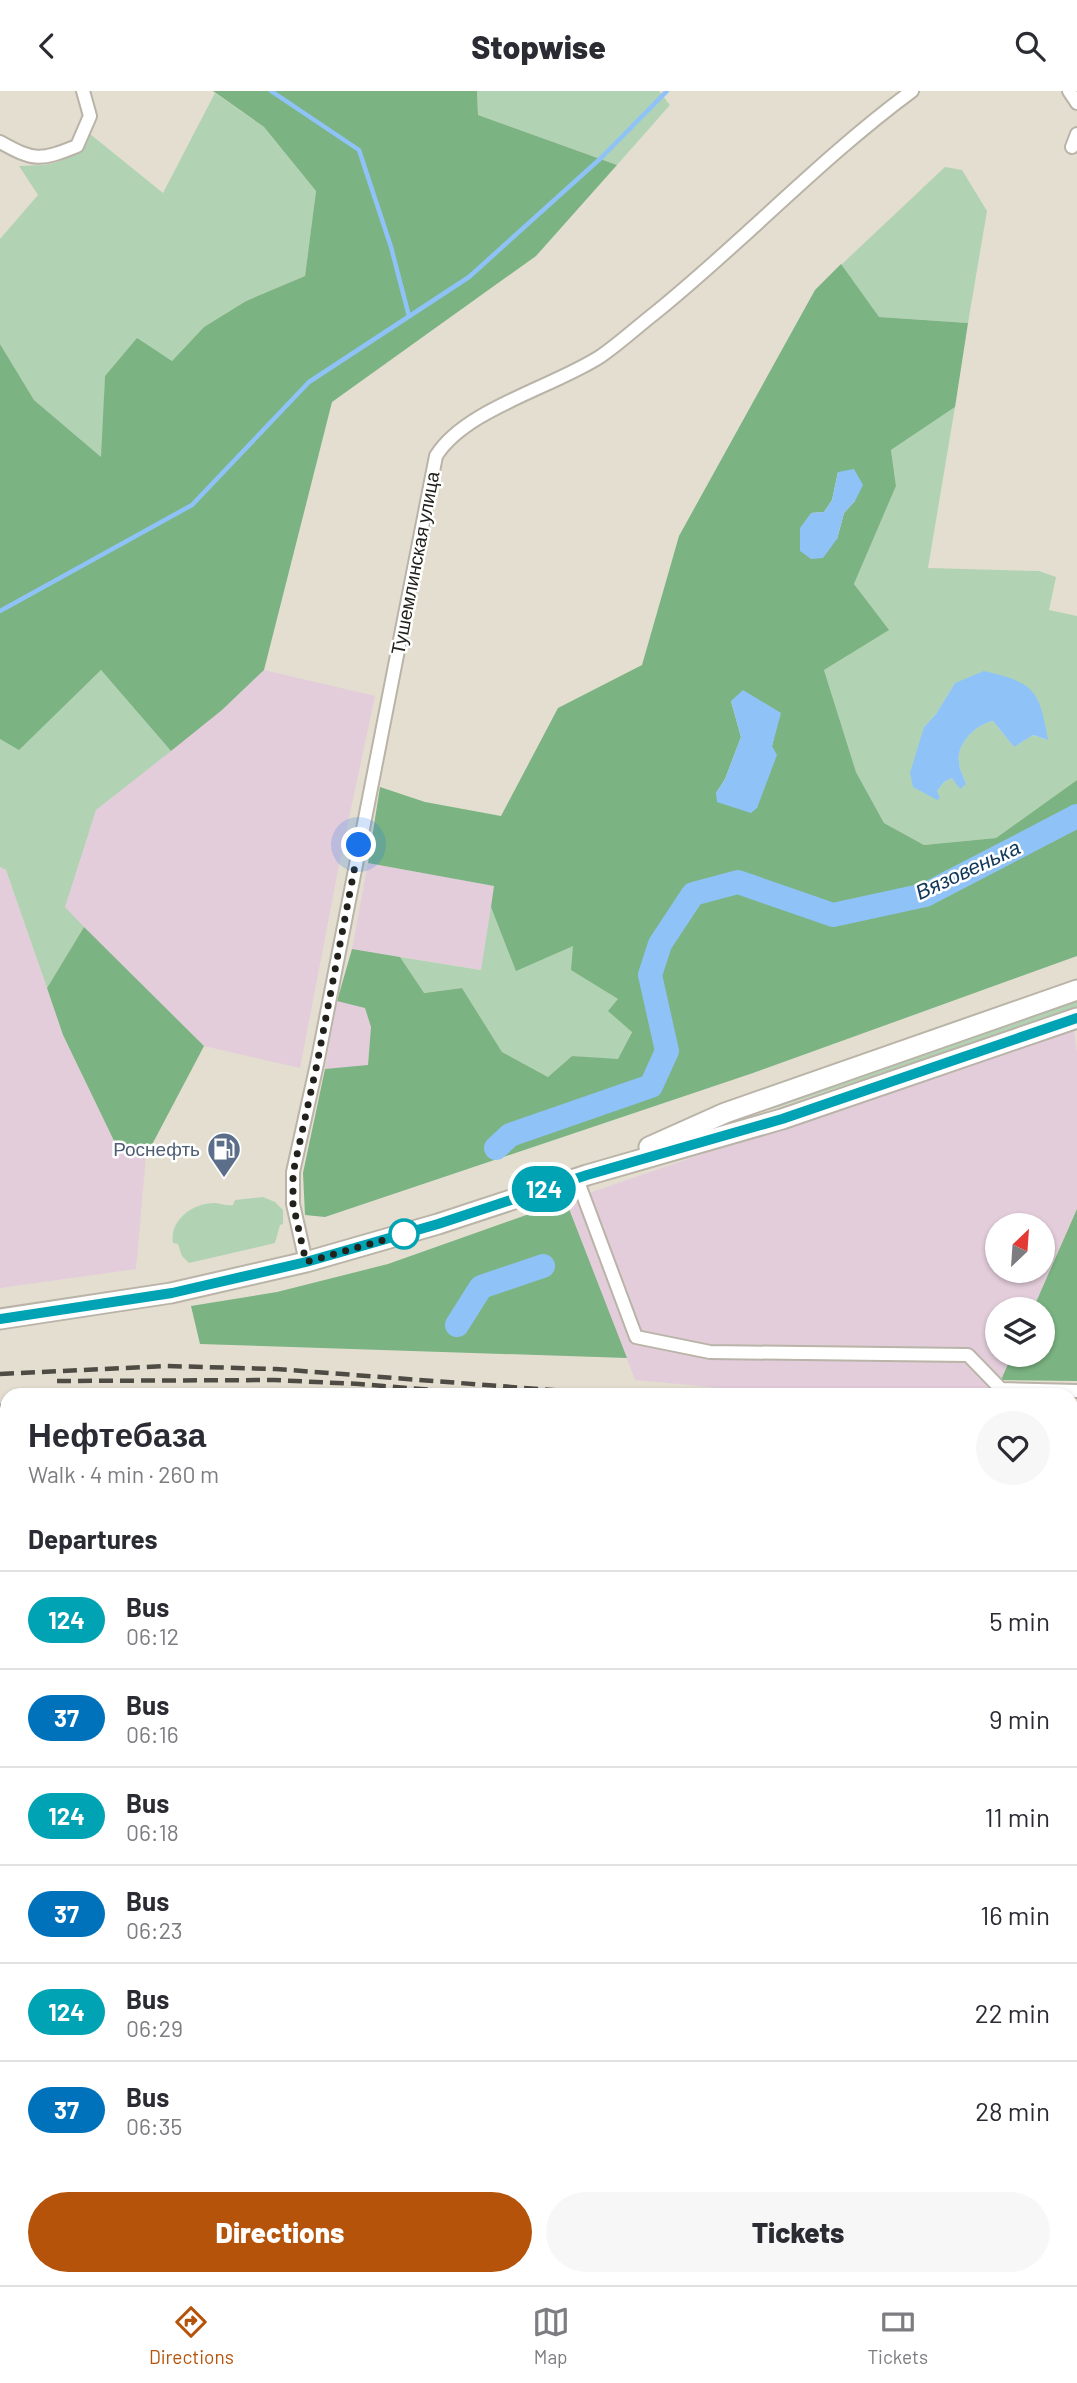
<!DOCTYPE html>
<html lang="en">
<head>
<meta charset="utf-8">
<style>
  body { margin:0; font-family:Barlow,sans-serif; background:#f7f7f7; color:#2b2b33; height:100vh; display:flex; flex-direction:column; font-size:26px; white-space:nowrap }
  * { box-sizing:border-box; margin:0 }
  p { font-size:23px; color:#7c7c81 }
  .icon { flex:none; width:38px; height:38px; fill:none; stroke:currentColor; stroke-width:2; stroke-linecap:round; stroke-linejoin:round }
  .map { position:relative; flex:1; overflow:hidden }
  .panel { position:absolute; left:0px; top:1297px; width:1078px; height:898px; display:flex; flex-direction:column; background:#fff; border-radius:21px 21px 0 0; box-shadow:0 2px 5px #0004 }
  .panel>* { flex:none }
  .badge { padding:0 14px; border-radius:23px; font-size:24px; line-height:46px }
  .needle { width:46px; rotate:25deg }
  .tools { position:absolute; left:985px; top:1122px; display:grid; gap:14px }
  .tools a { display:grid; place-items:center; width:70px; height:70px; border-radius:50%; background:#fff; box-shadow:0 2px 5px #0004; font-size:35px }
  .you { position:absolute; width:35px; height:35px; margin:-18px; border:5px solid #fff; border-radius:50%; background:#1a73e8; box-shadow:0 0 0 10px #1a73e833 }
  .map>.badge { position:absolute; translate:-50% -50%; box-shadow:0 0 0 4px #fff }
  h2 { padding:0 28px; font-size:26px; line-height:63px }
  .round { display:grid; place-items:center; flex:none; width:74px; height:74px; border-radius:37px; background:#f7f7f7 }
  .headline { display:flex; align-items:center; justify-content:space-between; height:119px; padding:0 28px }
  h1 { font-size:33px; font-weight:800; line-height:52px }
  .action { display:flex; gap:14px; margin-top:auto; padding:14px 28px }
  .action a { flex:1; height:80px; border-radius:42px; background:#b45309; color:#fff; font-size:28px; font-weight:800; line-height:80px; text-align:center }
  .action a+a { background:#f7f7f7; color:#2b2b33 }
  ul { padding:0; list-style:none }
  li { display:flex; align-items:center; gap:21px; height:98px; padding:0 28px; border-top:2px solid #e1e1e2 }
  li div { flex:1 }
  li b { display:block; font-size:26px }
  li em { font-style:normal }
  li .badge { min-width:77px; font-weight:700; text-align:center }
  header { display:flex; justify-content:space-between; align-items:center; height:91px; padding:0 28px; background:#fff; font-size:32px; font-weight:800 }
  .tab-bar { display:flex; justify-content:space-around; align-items:center; height:98px; border-top:2px solid #e1e1e2; background:#fff; font-size:19px; color:#7c7c81 }
  .tab-bar a { display:grid; justify-items:center; gap:4px }
  .tab-bar .selected { color:#b45309 }
  .map>svg:first-child { display:block }
</style>
</head>
<body>
<header><svg class="icon" aria-label="back" viewBox="0 0 24 24"><path d="M15 5l-7 7 7 7"/></svg>Stopwise<svg class="icon" aria-label="search" viewBox="0 0 24 24"><circle cx="10" cy="10" r="6"/><path d="M15 15l6 6"/></svg></header>
<div class="map">
<svg width="1077" height="2194" viewBox="0 0 1077 2194">
  <rect width="100%" height="100%" fill="#e3ded0"/>
  <g fill="#e3cddb" fill-rule="evenodd">
    <path d="M264,579L375,605L340,769L300,977L204,955L64,817L96,719L222,619Z"/>
    <path d="M368,772L495,795L482,879L352,858Z"/>
    <path d="M0,776L6,779L63,944L117,1056L146,1065L136,1178L0,1197Z"/>
    <path d="M337,910L365,916L371,936L368,975L325,978Z"/>
    <path d="M1073,935L1077,962V1118L1033,1218H998V1264H1012L994,1304H796L635,1289L566,1110ZM998,1134H1043V1180H998Z"/>
    <path d="M7,1873V2188H724L725,2194H0V1875Z"/>
  </g>
  <g fill="#b1d3b4" fill-rule="evenodd">
    <path d="M477,0H659L670,14L617,74L478,24Z"/>
    <path d="M215,2L264,36L316,100L305,185L246,210L204,236L172,270L137,248L105,285L102,367L34,309L0,253V148L38,104L19,75C53,74 70,74 90,43L163,102Z"/>
    <path d="M945,76L962,79L987,120L968,232L878,226L841,174Z"/>
    <path d="M955,316L928,477L1039,480L1056,486L1049,519L1077,525V689L996,747L924,754L884,732L856,681L824,579L888,539L854,493L896,395L891,359ZM955,592L1047,649L1033,644L1014,656L993,630C977,633 956,652 959,671C959,678 964,686 966,693L952,687L944,691L937,700L924,636L936,623Z"/>
    <path d="M101,579L171,660L96,719L65,816L84,836L47,897L6,779L0,776V648L19,658Z"/>
    <path d="M491,816L504,843L574,854L572,879L618,908L632,940L618,969L572,965L548,986L502,961L462,897L423,902L400,866L481,879Z"/>
    <path d="M1077,909V918L769,1019L775,1014Z"/>
    <path d="M263,1106L275,1111L283,1119V1133L280,1134L275,1152L189,1172L182,1165L178,1153L173,1152C169,1129 194,1111 216,1112C223,1113 226,1115 233,1114L235,1109Z"/>
  </g>
  <g fill="#7bb382" fill-rule="evenodd">
    <path d="M213,0H477L478,24L617,74L536,165L332,311L264,579L222,619L171,660L101,579L19,659L0,648V253L34,309L101,366L105,285L137,247L172,270L204,236L246,210L305,185L316,100L264,36Z"/>
    <path d="M841,173L879,226L968,232L955,316L891,359L896,395L854,493L889,539L824,579L856,681L884,732L924,754L996,747L1077,689V865L753,982L325,1126L305,1124L303,1082L325,978L368,974L371,936L365,917L337,910L352,858L400,866L424,902L462,897L502,961L548,986L572,965L618,968L632,941L608,920L618,908L571,879L573,855L516,880L491,816L494,795L368,772L380,696L425,711L501,725L558,617L642,574L679,445L815,199ZM838,381L855,410L844,422L837,448L811,422L824,421L832,409ZM731,610L764,612L780,622L757,717L716,702L725,688L741,646Z"/>
    <path d="M84,836L204,955L146,1065L117,1056L63,944L47,897Z"/>
    <path d="M566,1110L627,1267L200,1253L191,1215L277,1201L388,1173Z"/>
    <path d="M1077,1118V1290L1001,1289L1012,1264H1043V1218H1033Z"/>
    <path d="M0,1334H7V1544L0,1543Z"/>
    <path d="M0,1685L7,1687V1873L0,1874Z"/>
  </g>
  <g fill="#8fc3f7">
    <path d="M854,378L863,394L855,410L844,422L837,448L823,467L811,468L800,460V437L811,422L824,421L832,409L838,381Z"/>
    <path d="M984,580C1034,592 1039,597 1048,649L1033,644L1014,656L993,630C977,633 956,652 959,671C959,678 964,686 966,693L960,698L952,687L944,691L937,700L940,707L937,709L913,696L910,682L924,636L936,623L955,592Z"/>
    <path d="M743,599L781,622L772,655L777,664L757,717L751,722L717,711L716,702L725,688L741,646L731,610Z"/>
    <path d="M0,1543L7,1544V1687L0,1685Z"/>
    <path d="M1071,1548L1077,1549V1714H1071Z"/>
  </g>
  <g fill="none" stroke-linecap="round" stroke-linejoin="round">
    <g stroke="#8fc3f7" stroke-width="4.5">
      <path d="M271,0L359,59L391,156L409,225"/>
      <path d="M0,520L192,414L309,291L469,186L601,67L667,0"/>
    </g>
    <g stroke="#8fc3f7" stroke-width="24">
      <path d="M496,1057L510,1044L651,995L667,960L650,884L660,853L693,803L738,791L833,824L925,804L1077,725"/>
      <path d="M457,1234L481,1196L543,1175"/>
    </g>
    <g stroke="#b9b4a7" stroke-width="16">
      <g id="minor">
        <path d="M1069,0L1077,12"/>
        <path d="M0,51C34,70 40,70 77,55L90,25L83,0"/>
        <path d="M1072,56L1077,43"/>
        <path d="M577,1088L636,1246L710,1261L968,1264L1001,1298L1077,1300"/>
        <path d="M306,1171L293,1113V1081L317,973L436,365C465,318 554,296 601,265C620,252 637,236 655,222C743,151 821,67 912,0"/>
        <path d="M1071,1765L1077,1764"/>
        <path d="M1071,1961H1077"/>
        <path d="M912,2194V2188"/>
      </g>
    </g>
    <g stroke="#b9b4a7" stroke-width="23">
      <g id="primary">
        <path d="M649,1056L725,1022L1077,899"/>
        <path d="M0,1228L171,1202L306,1171L438,1133L587,1084L782,1028L1077,927"/>
      </g>
    </g>
    <use href="#minor" stroke="#fff" stroke-width="12"/>
    <use href="#primary" stroke="#fff" stroke-width="19"/>
    <g stroke="#4d4b44" stroke-width="4.5" stroke-dasharray="14 7" stroke-linecap="butt">
      <path d="M0,1283L166,1275L276,1278L617,1304"/>
      <path d="M57,1290L274,1289L359,1293L494,1304"/>
      <path d="M17,1304L55,1301L194,1304"/>
      <path d="M0,1315H7"/>
      <path d="M1071,1346L1077,1347"/>
      <path d="M1071,1357L1077,1358"/>
      <path d="M1071,1399H1077"/>
      <path d="M1071,1410L1077,1411"/>
    </g>
  </g>
  <g fill="none" stroke-linecap="round" stroke-linejoin="round">
    <g stroke="#fff" stroke-width="16">
      <path id="line" d="M0,1228L172,1202L306,1171L438,1133L587,1084L782,1028L1077,927"/>
    </g>
    <use href="#line" stroke="#00a3b4" stroke-width="10"/>
    <path stroke="#23211c" stroke-width="7" stroke-dasharray="0 12.6" d="M359,754L317,973L293,1082V1113L306,1171L412,1141L404,1143"/>
  </g>
  <defs>
    <g id="fuel-pin" transform="scale(1.75)"><path d="M0 17L-7.5 6A9.5 9.5 0 1 1 7.5 6Z" fill="#5c6f8a" stroke="#fff"/><path d="M-5.5-6h7V0h2V4h1.3V-2.5L3-4.5l.8-.8L6-3V5H2.5V1h-1V6h-7ZM-4.2-4.7v3.2H.2V-4.7Z" fill="#fff"/></g>
  </defs>
  <g fill-rule="evenodd">
    <use href="#fuel-pin" x="224" y="1058"/>
  </g>
  <circle fill="#fff" stroke="#00a3b4" stroke-width="3.5" cx="404" cy="1143" r="14"/>
  <g text-anchor="middle" stroke-width="5" stroke-linejoin="round" paint-order="stroke">
    <g font-size="19" fill="#23211c" stroke="#fff">
      <text transform="translate(415 472) rotate(-79)" y="7">Тушемлинская улица</text>
    </g>
    <g font-size="19" fill="#4e5e75" stroke="#fff" text-anchor="end">
      <text x="200" y="1065">Роснефть</text>
    </g>
    <g font-size="21" font-style="italic" fill="#113758" stroke="#fff">
      <text transform="translate(968 779) rotate(-25)" y="7">Вязовенька</text>
    </g>
  </g>
</svg>
<div class="tools">
<a><svg class="needle" viewBox="-14 -14 28 28"><path d="M0-13l5 13h-10z" fill="#e53935"/><path d="M0 13l5-13h-10z" fill="#7c7c81"/></svg></a>
<a><svg class="icon" aria-label="layers" viewBox="0 0 24 24"><path d="M12 4l9 5-9 5-9-5zM3 14l9 5 9-5"/></svg></a>
</div>
<div class="you" style="left:359px;top:754px"></div>
<b class="badge" style="left:544px;top:1098px;background:#00a3b4;color:#fff">124</b>
<section class="panel">
<div class="headline"><div><h1>Нефтебаза</h1><p>Walk · 4 min · 260 m</p></div><a class="round"><svg class="icon" aria-label="heart" viewBox="0 0 24 24"><path d="M12 20l-8-8c-3-5 5-10 8-4 3-6 11-1 8 4z"/></svg></a></div>
<h2>Departures</h2>
<ul>
<li><span class="badge" style="background:#00a3b4;color:#fff">124</span><div><b>Bus</b><p>06:12</p></div><em>5 min</em></li>
<li><span class="badge" style="background:#0072bc;color:#fff">37</span><div><b>Bus</b><p>06:16</p></div><em>9 min</em></li>
<li><span class="badge" style="background:#00a3b4;color:#fff">124</span><div><b>Bus</b><p>06:18</p></div><em>11 min</em></li>
<li><span class="badge" style="background:#0072bc;color:#fff">37</span><div><b>Bus</b><p>06:23</p></div><em>16 min</em></li>
<li><span class="badge" style="background:#00a3b4;color:#fff">124</span><div><b>Bus</b><p>06:29</p></div><em>22 min</em></li>
<li><span class="badge" style="background:#0072bc;color:#fff">37</span><div><b>Bus</b><p>06:35</p></div><em>28 min</em></li>
</ul>
<div class="action"><a>Directions</a><a>Tickets</a></div>
</section>
</div>
<nav class="tab-bar">
<a class="selected"><svg class="icon" aria-label="directions" viewBox="0 0 24 24"><path d="M12 3l9 9-9 9-9-9zM9 14v-3h6M13 9l2 2-2 2"/></svg>Directions</a>
<a><svg class="icon" aria-label="map" viewBox="0 0 24 24"><path d="M3 6l6-2 6 2 6-2v14l-6 2-6-2-6 2zM9 4v14M15 6v14"/></svg>Map</a>
<a><svg class="icon" aria-label="tickets" viewBox="0 0 24 24"><path d="M3 7h18v10H3zM15 7v10"/></svg>Tickets</a>
</nav>
</body>
</html>
